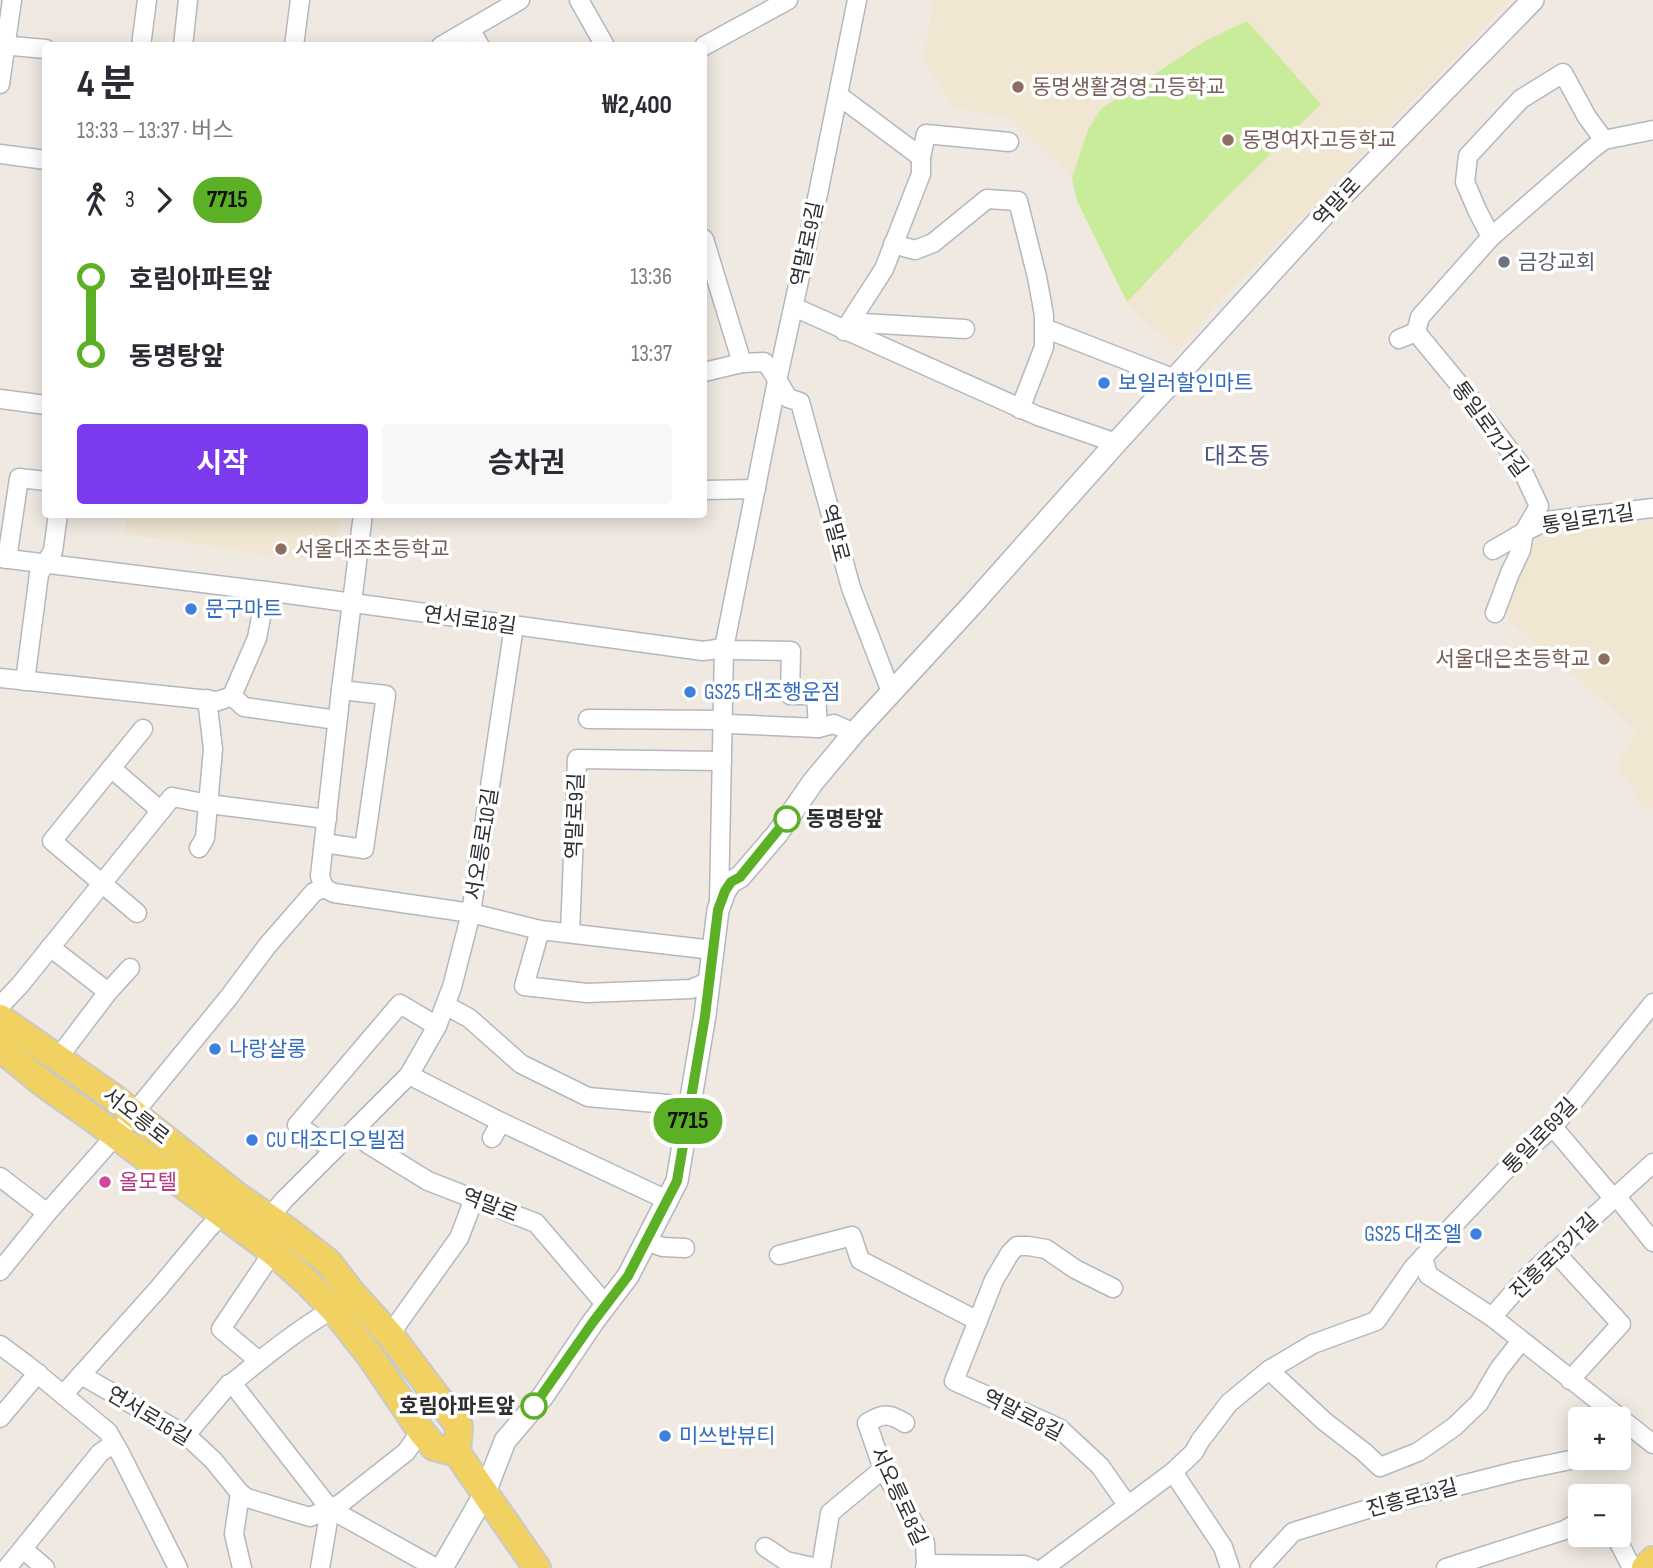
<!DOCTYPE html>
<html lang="ko">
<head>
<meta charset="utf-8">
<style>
  body { margin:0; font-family:"Sofia Sans Condensed","Noto Sans KR",sans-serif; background:#f7f7f7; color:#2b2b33; height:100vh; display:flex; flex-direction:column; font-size:26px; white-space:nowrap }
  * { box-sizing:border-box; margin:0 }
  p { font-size:23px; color:#7c7c81 }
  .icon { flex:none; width:38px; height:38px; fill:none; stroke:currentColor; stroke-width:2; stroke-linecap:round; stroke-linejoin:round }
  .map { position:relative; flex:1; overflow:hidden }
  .drawer { position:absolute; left:42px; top:42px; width:665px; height:476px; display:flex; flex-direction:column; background:#fff; border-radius:7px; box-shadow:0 4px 18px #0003 }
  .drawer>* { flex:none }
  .badge { padding:0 14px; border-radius:23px; font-size:24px; line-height:46px }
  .fabs { position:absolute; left:1568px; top:1407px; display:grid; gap:14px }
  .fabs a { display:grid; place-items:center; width:63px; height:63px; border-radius:7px; background:#fff; box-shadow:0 4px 18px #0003; font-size:35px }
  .map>.badge { position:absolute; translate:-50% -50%; box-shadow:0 0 0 4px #fff }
  .legs { display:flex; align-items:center; gap:10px; height:77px; padding:0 35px; font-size:23px }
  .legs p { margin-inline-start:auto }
  .head { display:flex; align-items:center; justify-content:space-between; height:119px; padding:0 35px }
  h1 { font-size:38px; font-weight:700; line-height:52px }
  .button { display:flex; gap:14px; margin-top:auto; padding:14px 35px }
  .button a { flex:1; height:80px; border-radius:7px; background:#7c3aed; color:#fff; font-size:28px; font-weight:700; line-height:80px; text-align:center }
  .button a+a { background:#f7f7f7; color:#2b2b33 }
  ul { padding:0 35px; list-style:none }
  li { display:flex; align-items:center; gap:24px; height:77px; font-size:26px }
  li i { display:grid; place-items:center; width:10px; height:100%; margin:0 9px; background:currentColor }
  li i::after { content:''; width:18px; height:18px; margin:-9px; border:5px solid; border-radius:50%; background:#fff }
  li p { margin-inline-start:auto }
  li:first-child i { background:linear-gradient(#0000 50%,currentColor 0) }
  li:last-child i { background:linear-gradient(currentColor 50%,#0000 0) }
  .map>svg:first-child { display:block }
</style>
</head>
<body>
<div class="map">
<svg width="1653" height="1568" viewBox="0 0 1653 1568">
  <rect width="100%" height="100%" fill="#efe9e1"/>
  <g fill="#f0e6d1">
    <path d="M934,0H1510L1176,348L1128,305L1077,201L1072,178L1012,119L955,108L923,58Z"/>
    <path d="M127,515V514L340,515L332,564L126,534Z"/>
    <path d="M1653,520V809L1646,811L1617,765L1636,730L1603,700L1506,618L1531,544L1550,531Z"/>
  </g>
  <path fill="#c9ec9a" d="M1247,21L1321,104L1216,208L1127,302L1077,201L1072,178L1088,130L1101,109L1205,41Z"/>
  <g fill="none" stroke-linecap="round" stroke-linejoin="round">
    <g stroke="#b4b7c1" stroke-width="21">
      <g id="minor">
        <path d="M579,0L605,46"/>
        <path d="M470,29L480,46"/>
        <path d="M0,45L46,49"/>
        <path d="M141,46L147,0"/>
        <path d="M183,46L188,0"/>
        <path d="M294,46L300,0"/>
        <path d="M441,46L520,0"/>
        <path d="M704,46L788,0"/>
        <path d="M0,84L12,0"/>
        <path d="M838,95L921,157"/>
        <path d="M0,154L46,160"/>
        <path d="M1491,237L1477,210L1465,182L1468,156L1521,99L1563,73L1587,117L1604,140"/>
        <path d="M704,239L742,363L764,362L770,368L788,398L800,402L851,588L891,692"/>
        <path d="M893,244L915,250L933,243L987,199L1018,201L1037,277L1042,304L1044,316V347L1020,409"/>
        <path d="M794,307L1038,416L1116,443"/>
        <path d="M1044,328L1175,379"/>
        <path d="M965,329L862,323L844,331L884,269L921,174V157L926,134L1009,142"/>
        <path d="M1416,332L1420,317L1491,237L1592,149L1604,140L1653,130"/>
        <path d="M1399,339L1416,332L1463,389L1519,463L1539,506L1524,532L1521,550L1510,573L1495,613"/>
        <path d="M704,372L742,363"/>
        <path d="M0,399L46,405"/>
        <path d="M704,490L756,489"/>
        <path d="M363,514L341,690L320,876L324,888L334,893L471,913L540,930L713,950"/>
        <path d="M1493,550L1524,532L1546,521L1653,508"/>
        <path d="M0,558L266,591L703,651L724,648L730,650L791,651L790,695H816L818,728"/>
        <path d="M7,559L19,478L46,481"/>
        <path d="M0,678L218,701L232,696L257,638L266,591"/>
        <path d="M25,681L39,574L53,551L58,514"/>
        <path d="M232,696L244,707L337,720"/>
        <path d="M588,719L723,720L730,724L818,728L834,724L854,733"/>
        <path d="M111,768L161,811"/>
        <path d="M324,843L364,849L386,695L341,690"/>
        <path d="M199,848L205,838L213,749L207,699"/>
        <path d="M719,903L724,648L777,381L818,194L857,0"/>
        <path d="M137,913L52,841L143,729"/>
        <path d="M540,930L524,986L587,993L691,989L710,981"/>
        <path d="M570,933L577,759L722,761"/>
        <path d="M50,947L108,992"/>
        <path d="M445,1005L469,1018L521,1064L588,1097L690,1106"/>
        <path d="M0,1006L20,985L172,797L209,804L327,819"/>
        <path d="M58,1058L108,992L130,968"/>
        <path d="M409,1075L501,1122"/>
        <path d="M1553,1127L1608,1192L1617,1197L1653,1242"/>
        <path d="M354,1131L368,1144L428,1181L536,1223L606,1305"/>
        <path d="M492,1138L501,1122L667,1200"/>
        <path d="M334,1150L297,1125L400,1004L437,1026"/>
        <path d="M0,1177L47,1213"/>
        <path d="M269,1218L284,1200L409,1075L437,1026L452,987L471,913L514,626"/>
        <path d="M646,1241L663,1247L685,1248"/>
        <path d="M1554,1251L1621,1324L1570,1380"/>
        <path d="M779,1255L852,1236L860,1260L978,1321"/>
        <path d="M1423,1257L1428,1275L1492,1317L1653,1444"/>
        <path d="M0,1271L47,1213L116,1135L229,997L267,946L314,892L324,888"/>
        <path d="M1113,1288L1075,1269L1046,1249L1028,1246H1017L1010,1253L994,1280L954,1381L1059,1428L1100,1466L1128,1506"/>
        <path d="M1492,1317L1528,1276L1653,1163"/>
        <path d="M391,1336L398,1323L459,1238L474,1199"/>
        <path d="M0,1345L27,1365L108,1432L121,1455L178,1568"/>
        <path d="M259,1361L221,1329L273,1252"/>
        <path d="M1269,1370L1324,1421L1364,1452L1380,1467L1418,1452L1454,1427L1479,1403L1499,1369L1521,1341"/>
        <path d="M81,1375L186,1435L213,1460L240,1493L247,1498L310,1517L340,1504L406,1452L421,1431"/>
        <path d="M232,1383L330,1509L436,1568"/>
        <path d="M63,1395L158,1289L208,1229L222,1215"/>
        <path d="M0,1418L38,1373"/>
        <path d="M905,1423C889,1413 883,1413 867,1423L883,1469L925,1543L926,1564L925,1568"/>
        <path d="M186,1435L229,1384L232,1383C264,1357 297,1330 333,1309"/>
        <path d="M1173,1472L1223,1547L1230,1568"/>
        <path d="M240,1493L234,1534L242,1568"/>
        <path d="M1615,1535L1632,1568"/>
        <path d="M765,1547L786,1561L817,1568"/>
        <path d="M23,1549L45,1568"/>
        <path d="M926,1564L1024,1565L1032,1568"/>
        <path d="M7,1568L100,1453L114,1443"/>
        <path d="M320,1568L330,1509"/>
        <path d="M821,1568L830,1513L883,1469"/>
        <path d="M1044,1568L1173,1472L1194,1452L1200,1441L1229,1403L1269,1370L1313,1344L1376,1321L1413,1268L1514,1161L1553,1127L1653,1003"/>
        <path d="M1260,1568L1293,1532L1371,1508L1517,1471L1580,1458"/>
        <path d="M1446,1568L1565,1530L1580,1521"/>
      </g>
    </g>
    <g stroke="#b4b7c1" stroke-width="24">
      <path id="tertiary" d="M442,1568L484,1495L505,1441L543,1396L593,1322L628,1276L677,1181L705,1015L718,910L725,891L731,882L740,877L777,834L813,782L854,733L971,606L1116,443L1332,206L1533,0"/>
    </g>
    <g stroke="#c9c9c9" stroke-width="30">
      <g id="primary">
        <path d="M0,1018L113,1097L236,1195L287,1230L328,1262L352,1293L391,1336L459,1426L457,1453"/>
        <path d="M0,1048L44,1084L95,1120L273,1252L309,1284L333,1309L371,1357L421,1431L434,1447L457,1453L537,1568"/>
        <path d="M1645,1568L1653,1560"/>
      </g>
    </g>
    <use href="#minor" stroke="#fff" stroke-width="18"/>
    <use href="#tertiary" stroke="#fff" stroke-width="21"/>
    <use href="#primary" stroke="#f2d163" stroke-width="26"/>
  </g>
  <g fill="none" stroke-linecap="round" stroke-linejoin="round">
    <g stroke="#fff" stroke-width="16">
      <path id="line-1" d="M534,1406L593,1322L628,1276L677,1181L705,1016L718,910L725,891L731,882L740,877L787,819"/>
    </g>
    <use href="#line-1" stroke="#5bb025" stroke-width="10"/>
  </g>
  <g fill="#8d6e63" stroke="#fff" stroke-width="2.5">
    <circle cx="1018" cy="87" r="7"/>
    <circle cx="1228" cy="140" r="7"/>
    <circle cx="281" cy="549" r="7"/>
    <circle cx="1604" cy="659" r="7"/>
  </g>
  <circle fill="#6b7280" stroke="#fff" stroke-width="2.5" cx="1504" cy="262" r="7"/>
  <g fill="#3f7fe0" stroke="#fff" stroke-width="2.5">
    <circle cx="1104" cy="383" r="7"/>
    <circle cx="191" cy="609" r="7"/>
    <circle cx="690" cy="692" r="7"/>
    <circle cx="215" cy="1049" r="7"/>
    <circle cx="252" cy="1140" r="7"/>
    <circle cx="1476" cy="1234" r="7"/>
    <circle cx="665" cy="1436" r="7"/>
  </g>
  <g fill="#fff" stroke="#5bb025" stroke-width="3.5">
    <circle cx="787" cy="819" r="12"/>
    <circle cx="534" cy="1406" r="12"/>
  </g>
  <circle fill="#d1479c" stroke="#fff" stroke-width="2.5" cx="105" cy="1182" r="7"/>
  <g text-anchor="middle" stroke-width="7" stroke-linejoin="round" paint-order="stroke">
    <g font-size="21" fill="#785e54" stroke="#fff" text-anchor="start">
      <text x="1032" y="94">동명생활경영고등학교</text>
      <text x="1242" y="147">동명여자고등학교</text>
      <text x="295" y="556">서울대조초등학교</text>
      <text x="1590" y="666" text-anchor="end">서울대은초등학교</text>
    </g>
    <g font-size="21" fill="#2e2e2e" stroke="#fff">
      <text transform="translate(1337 202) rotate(-47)" y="7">역말로</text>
      <text transform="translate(807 244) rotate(-78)" y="7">역말로9길</text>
      <text transform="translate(1490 429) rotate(54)" y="7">통일로71가길</text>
      <text transform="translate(1588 519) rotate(-9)" y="7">통일로71길</text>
      <text transform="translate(835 533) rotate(75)" y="7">역말로</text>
      <text transform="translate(470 620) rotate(8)" y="7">연서로18길</text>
      <text transform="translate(575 816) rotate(-88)" y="7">역말로9길</text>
      <text transform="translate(482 844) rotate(-81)" y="7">서오릉로10길</text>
      <text transform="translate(136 1116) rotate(38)" y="7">서오릉로</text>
      <text transform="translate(1540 1136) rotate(-46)" y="7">통일로69길</text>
      <text transform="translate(490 1205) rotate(21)" y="7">역말로</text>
      <text transform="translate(1554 1256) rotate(-44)" y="7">진흥로13가길</text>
      <text transform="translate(1023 1415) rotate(27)" y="7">역말로8길</text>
      <text transform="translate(149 1416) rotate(31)" y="7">연서로16길</text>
      <text transform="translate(899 1496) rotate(65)" y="7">서오릉로8길</text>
      <text transform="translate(1412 1498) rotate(-15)" y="7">진흥로13길</text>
    </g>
    <g font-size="21" fill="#5b616d" stroke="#fff" text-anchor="start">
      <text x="1518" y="269">금강교회</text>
    </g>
    <g font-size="21" fill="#366cbe" stroke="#fff" text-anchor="start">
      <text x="1118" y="390">보일러할인마트</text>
      <text x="205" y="616">문구마트</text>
      <text x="704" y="699">GS25 대조행운점</text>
      <text x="229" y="1056">나랑살롱</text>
      <text x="266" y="1147">CU 대조디오빌점</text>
      <text x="1462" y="1241" text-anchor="end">GS25 대조엘</text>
      <text x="679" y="1443">미쓰반뷰티</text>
    </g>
    <g font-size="21" font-weight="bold" fill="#2e2e2e" stroke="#fff" text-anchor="start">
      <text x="806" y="826">동명탕앞</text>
      <text x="515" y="1413" text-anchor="end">호림아파트앞</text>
    </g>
    <g font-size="21" fill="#b23c85" stroke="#fff" text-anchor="start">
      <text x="119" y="1189">올모텔</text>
    </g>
    <g font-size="24" fill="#4d5680" stroke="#fff">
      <text x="1237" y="464">대조동</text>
    </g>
  </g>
</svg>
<div class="fabs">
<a>+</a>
<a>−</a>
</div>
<b class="badge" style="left:688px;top:1121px;background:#5bb025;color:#111">7715</b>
<section class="drawer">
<div class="head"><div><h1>4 분</h1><p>13:33 – 13:37 · 버스</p></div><b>₩2,400</b></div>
<div class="legs"><svg class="icon" aria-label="walk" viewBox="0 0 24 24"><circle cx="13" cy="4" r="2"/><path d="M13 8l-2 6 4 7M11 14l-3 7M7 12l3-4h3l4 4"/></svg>3<svg class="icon" aria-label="forward" viewBox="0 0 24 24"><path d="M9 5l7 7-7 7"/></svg><b class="badge" style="background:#5bb025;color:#111">7715</b></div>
<ul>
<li><i style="color:#5bb025"></i><b>호림아파트앞</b><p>13:36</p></li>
<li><i style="color:#5bb025"></i><b>동명탕앞</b><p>13:37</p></li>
</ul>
<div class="button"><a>시작</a><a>승차권</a></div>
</section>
</div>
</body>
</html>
